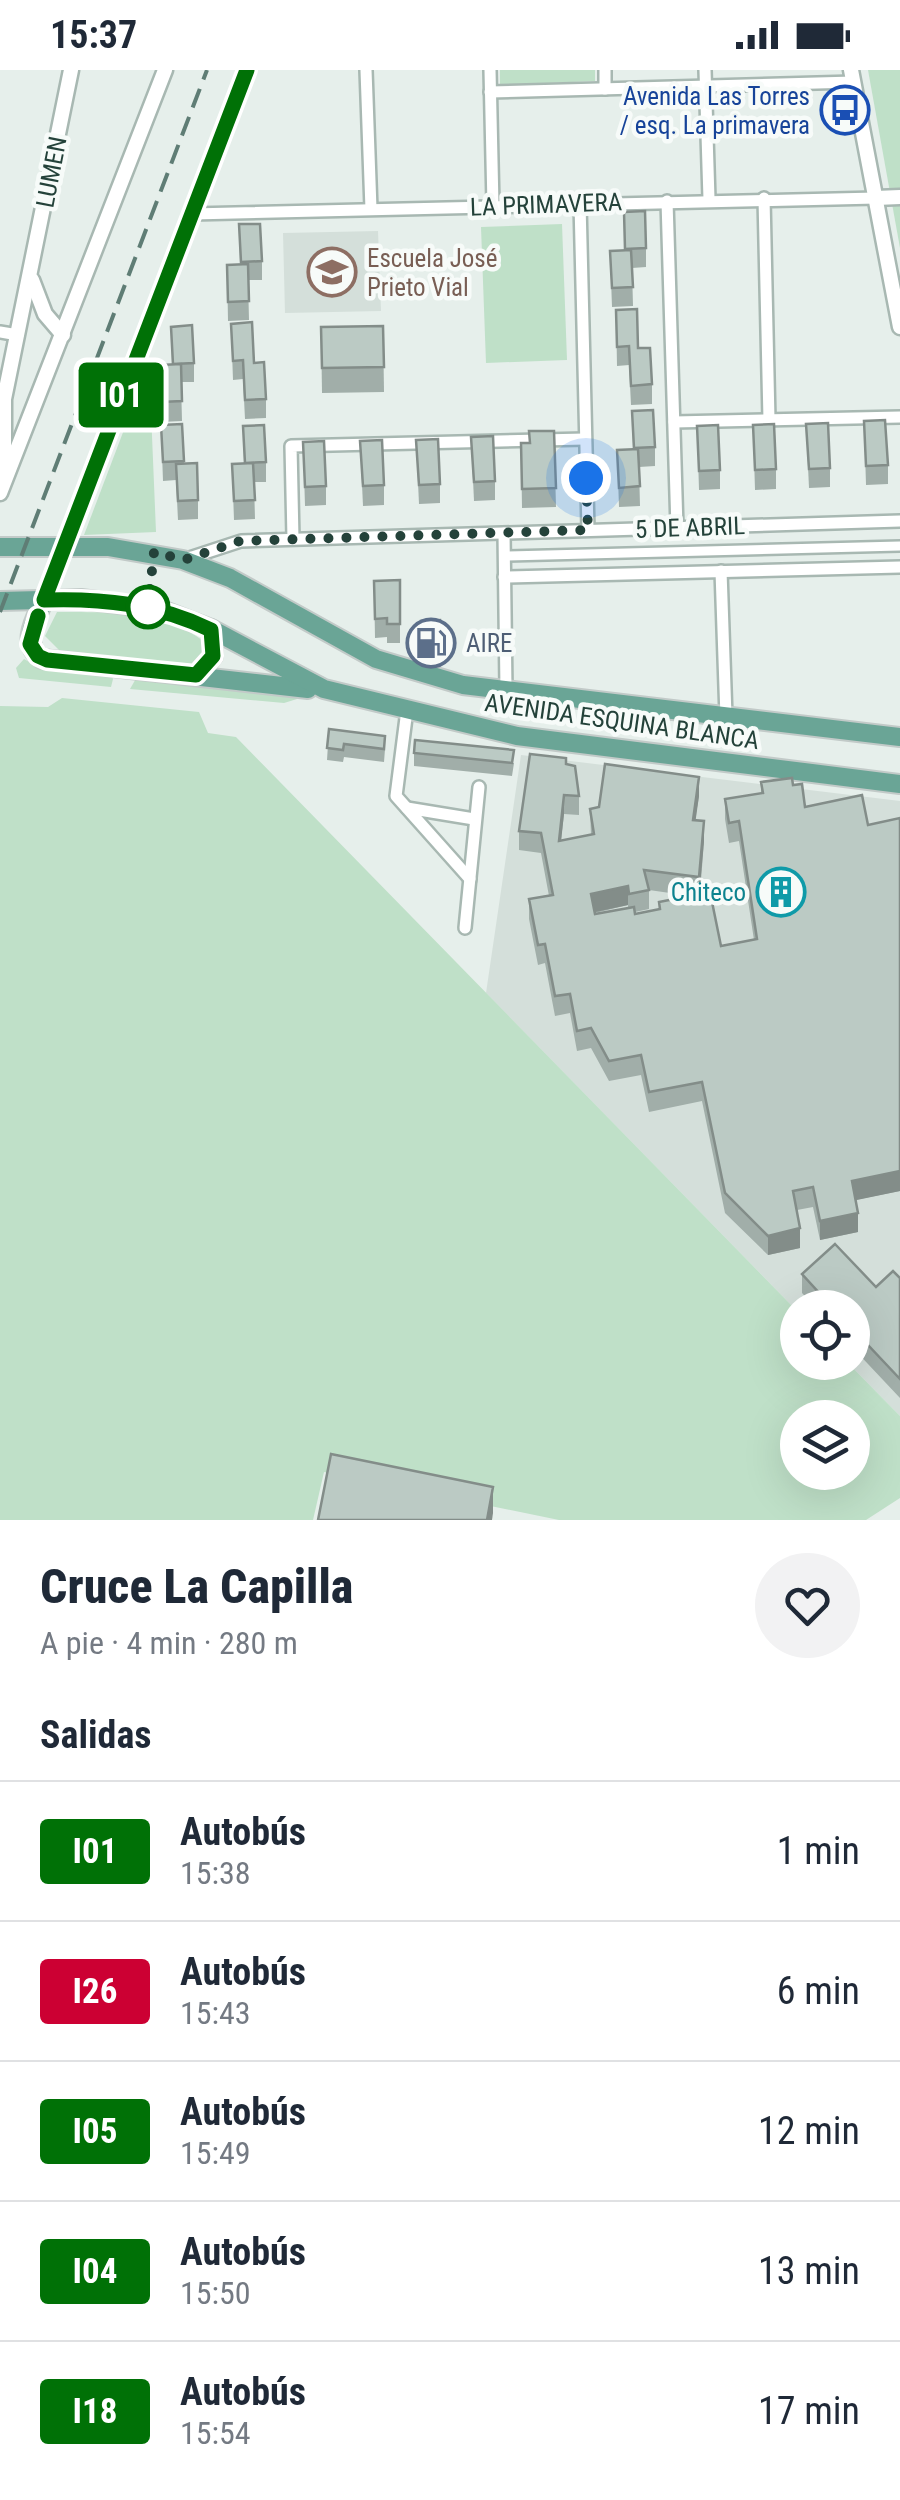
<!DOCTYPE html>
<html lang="es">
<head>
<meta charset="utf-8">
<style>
  body { margin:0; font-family:"Roboto Condensed",sans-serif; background:#f2f2f3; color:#1f2937; height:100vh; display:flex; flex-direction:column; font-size:38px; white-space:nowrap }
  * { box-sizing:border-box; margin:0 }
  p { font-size:32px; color:#747a83 }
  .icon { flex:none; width:55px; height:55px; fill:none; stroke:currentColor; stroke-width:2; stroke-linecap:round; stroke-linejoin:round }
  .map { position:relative; height:1450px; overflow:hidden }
  .panel { display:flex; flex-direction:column; background:#fff; flex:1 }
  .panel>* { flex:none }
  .badge { padding:0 20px; border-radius:8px; font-size:35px; line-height:65px }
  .tools { position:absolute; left:780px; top:1220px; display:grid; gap:20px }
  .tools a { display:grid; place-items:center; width:90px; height:90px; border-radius:50%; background:#fff; box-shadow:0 10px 40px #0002; font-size:50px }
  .you { position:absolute; width:50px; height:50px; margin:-25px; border:8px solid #fff; border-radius:50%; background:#1a73e8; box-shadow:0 0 0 15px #1a73e833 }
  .map>.badge { position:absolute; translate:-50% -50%; box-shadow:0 0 0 5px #fff }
  h2 { padding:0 40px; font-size:38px; line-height:90px }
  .round { display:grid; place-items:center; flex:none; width:105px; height:105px; border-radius:52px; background:#f2f2f3 }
  .headline { display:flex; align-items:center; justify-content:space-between; height:170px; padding:0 40px }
  h1 { font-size:48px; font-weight:800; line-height:75px }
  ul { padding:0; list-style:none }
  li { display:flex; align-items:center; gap:30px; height:140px; padding:0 40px; border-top:2px solid #e0e1e3 }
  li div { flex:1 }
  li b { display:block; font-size:38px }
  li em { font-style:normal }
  li .badge { min-width:110px; font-weight:700; text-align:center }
  .status { display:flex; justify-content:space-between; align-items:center; height:70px; padding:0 50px; background:#fff; direction:ltr }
  .status svg { height:28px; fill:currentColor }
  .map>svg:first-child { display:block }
</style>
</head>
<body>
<div class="status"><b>15:37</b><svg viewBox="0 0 49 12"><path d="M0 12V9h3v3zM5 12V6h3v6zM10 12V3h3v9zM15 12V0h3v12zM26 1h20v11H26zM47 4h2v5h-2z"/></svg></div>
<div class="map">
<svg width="900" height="1450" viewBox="0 0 900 1450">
  <rect width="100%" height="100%" fill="#e6efeb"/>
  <g fill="#d4dfda">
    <path d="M378,161L381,241L285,243L283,163Z"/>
    <path d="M521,685L900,731V1346L848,1293L852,1292V1238H798L797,1241L486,923Z"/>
  </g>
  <g fill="#bfe0c8" fill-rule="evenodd">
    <path d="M500,0H595V11L500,15Z"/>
    <path d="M868,0H900V178Z"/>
    <path d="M562,154L567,290L486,293L481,157Z"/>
    <path d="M149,294L156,462L84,465Z"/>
    <path d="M57,542C105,542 171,540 209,576L201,591L192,594L63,584L45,566Z"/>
    <path d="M24,589L33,594L109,601L113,609L111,617L19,608L16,598Z"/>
    <path d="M138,605L295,620L297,629L284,633L130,619Z"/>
    <path d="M62,628L199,642L208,663L236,667L797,1241L798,1292L848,1293L900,1346V1428L866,1450H559L324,1402L313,1450H0V636L48,637ZM798,1348H852V1402H798Z"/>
  </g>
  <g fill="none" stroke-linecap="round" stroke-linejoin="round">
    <g stroke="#a8b8b2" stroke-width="14">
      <path id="pedestrian" d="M504,486L900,476"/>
    </g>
    <g stroke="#a8b8b2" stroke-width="16">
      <g id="minor">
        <path d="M366,0L371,139"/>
        <path d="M490,0L493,136"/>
        <path d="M605,0V19"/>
        <path d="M705,0L709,129"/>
        <path d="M490,22L854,12"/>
        <path d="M764,128L769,350"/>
        <path d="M667,131L677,458"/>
        <path d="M580,133L588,460"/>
        <path d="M192,144L876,128"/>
        <path d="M0,262L18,265"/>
        <path d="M674,352L900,347"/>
        <path d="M504,463L506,620"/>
        <path d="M293,469L291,376L585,369"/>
        <path d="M183,490L241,471L900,451"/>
        <path d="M721,501L726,647"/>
        <path d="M504,507L900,497"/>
        <path d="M407,640L396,726L470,809"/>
        <path d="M407,738L474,749"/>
        <path d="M465,858L479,717"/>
      </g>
    </g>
    <g stroke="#a8b8b2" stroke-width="19">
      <g id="tertiary">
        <path d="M851,0L900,257"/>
        <path d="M876,128L900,127"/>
        <path d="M32,210L45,244L63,265"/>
        <path d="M4,405V329L71,0"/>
        <path d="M0,423L165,0"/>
      </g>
    </g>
    <g stroke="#a4bbb3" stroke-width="20">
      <path id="secondary" d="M44,530L247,0"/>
    </g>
    <g stroke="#c2cac8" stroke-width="22">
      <g id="primary">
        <path d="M0,477H108L183,490L230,508L376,589L463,615L900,667"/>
        <path d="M44,530C35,550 20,573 42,589L308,619"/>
        <path d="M0,531L81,529L159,539L211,559L324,619L517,666L900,714"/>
        <path d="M196,605L213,586L211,559"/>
      </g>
    </g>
    <use href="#pedestrian" stroke="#fff" stroke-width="9"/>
    <use href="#minor" stroke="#fff" stroke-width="11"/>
    <use href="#tertiary" stroke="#fff" stroke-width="14"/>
    <use href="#secondary" stroke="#fff" stroke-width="15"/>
    <use href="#primary" stroke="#6aa596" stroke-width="18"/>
    <path stroke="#5f7d75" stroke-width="4" stroke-dasharray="20 10" stroke-linecap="butt" d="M0,542L207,0"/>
  </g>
  <g fill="#a1aea9" fill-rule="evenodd">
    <path d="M624,142L646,178V197L632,198L633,236L612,237L610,181L624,180Z"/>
    <path d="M239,154L262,191V210H248L249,250L228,251L227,195L240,194Z"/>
    <path d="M616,240L638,278L652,314V334L631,335L629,295L617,296Z"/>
    <path d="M231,254L254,293L266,329V348L245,349L243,309L233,310Z"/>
    <path d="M383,256L384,322L322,323L321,257Z"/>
    <path d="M171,257L194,293V312H181L182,351L161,352L160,295H172Z"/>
    <path d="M632,341L655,377V396L639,397L640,436L619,437L617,380H633Z"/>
    <path d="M864,351L888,395V414L866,415Z"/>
    <path d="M182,354L184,393L198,430V449L178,450L176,410L163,411L161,355Z"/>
    <path d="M806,354L830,398V417L809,418Z"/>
    <path d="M753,355L776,399V419L755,420Z"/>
    <path d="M243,356L266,392V412H254L255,449L234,450L232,394H244Z"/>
    <path d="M697,356L720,400V419L699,420Z"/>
    <path d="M554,361L556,437L522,438L521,373H529Z"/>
    <path d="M471,367L495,411V430L474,431Z"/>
    <path d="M416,370L440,414V433L419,434Z"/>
    <path d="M360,371L384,415V435L363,436Z"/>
    <path d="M303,372L326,416V435L305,436Z"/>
    <path d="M400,510V573H387V567L375,568L374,511Z"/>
    <path d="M440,550L441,590H422L421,551Z"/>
    <path d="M329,659L385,679L384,692L344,687L343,692L327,690Z"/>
    <path d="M414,683L514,693L512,706L414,696Z"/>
    <path d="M566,694L579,726V745L564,744L561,770L591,765L590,739L699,726L695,750L704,771L700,824L721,876L754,870L739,771L729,773L725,749V729L761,724V712L793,715L805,737L868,755L900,748V1121L855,1130L858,1162L820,1170L813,1137L797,1140L800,1178L768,1185L725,1143L702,1031L649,1042L641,1005L609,1011L591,978L577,981L570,943L555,946L545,893L538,895L529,849V829L549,826L541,783L519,780V761ZM649,820L691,826L659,832V840L635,844V842L649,839ZM628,835V838L595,844V843Z"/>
    <path d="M802,1204L876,1217L900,1208V1328L852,1277V1238H816L802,1223Z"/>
  </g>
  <g fill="#838d89">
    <path d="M699,707V726L693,769V750Z"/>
    <path d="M564,725V744L559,790V771Z"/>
    <path d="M704,751V771L699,827V807Z"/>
    <path d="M628,816V835L591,843V824Z"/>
    <path d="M900,1101V1121L852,1131V1111Z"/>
    <path d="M858,1143V1162L820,1170V1151Z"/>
    <path d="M800,1158V1178L768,1185V1166Z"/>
    <path d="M493,1417V1443L492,1450H487Z"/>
  </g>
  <g fill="#bbcac4" stroke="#838d89" stroke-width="2.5">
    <path d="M645,141L646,178L625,179L624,142Z"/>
    <path d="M239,154H260L262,191L241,192Z"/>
    <path d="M631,180L633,217L612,218L610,181Z"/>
    <path d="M248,194L249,231L228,232L227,195Z"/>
    <path d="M637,239L638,278H650L652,314L631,316L629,276L617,277L616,240Z"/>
    <path d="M252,252L254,293L264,292L266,329L245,330L243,290L233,291L231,254Z"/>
    <path d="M192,255L194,293L173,294L171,257Z"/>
    <path d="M383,256L384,297L322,298L321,257Z"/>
    <path d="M181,294L182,331L161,332L160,295Z"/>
    <path d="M653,340L655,377L634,378L632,341Z"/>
    <path d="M885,350L888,395L866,396L864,351Z"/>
    <path d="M828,353L830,398L809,399L806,354Z"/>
    <path d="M182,354L184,391L163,392L161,355Z"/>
    <path d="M774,354L776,399L755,400L753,355Z"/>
    <path d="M264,355L266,392L245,393L243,356Z"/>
    <path d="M718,355L720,400L699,401L697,356Z"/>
    <path d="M529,361H554L556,418L522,419L521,373H530Z"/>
    <path d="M493,366L495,411L474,412L471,367Z"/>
    <path d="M438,369L440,414L419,415L416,370Z"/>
    <path d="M382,370L384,415L363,416L360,371Z"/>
    <path d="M324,371L326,416L305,417L303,372Z"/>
    <path d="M638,379L640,416L619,418L617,380Z"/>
    <path d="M197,393L198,430L178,431L176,394Z"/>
    <path d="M253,393L255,430L234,431L232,394Z"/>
    <path d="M400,510V554H387V548L375,549L374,511Z"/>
    <path d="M440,550L441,583H422L421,551Z"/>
    <path d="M329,659L385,666L384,679L344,674L343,680L327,678Z"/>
    <path d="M415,670L514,680L512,693L414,683Z"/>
    <path d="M530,684L566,688V694L575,696L579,726L564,725L559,771L594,764L590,739L599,737L605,694L699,707L693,750L704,751L699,807L644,800L649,820L629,824L628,816L591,824L595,844L634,837L635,844L660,839L659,832L710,822L721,876L757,869L739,751L729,753L725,729L763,723L761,712L792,708L793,715L802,714L805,737L862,725L868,755L900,748V1101L852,1111L858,1143L820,1151L813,1117L793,1121L800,1158L768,1166L725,1123L702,1012L649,1022L641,985L609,991L591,958L577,961L570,924L555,926L545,874L538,875L529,829L553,825L541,763L519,761Z"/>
    <path d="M835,1174L876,1217L893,1201L900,1208V1309L852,1258V1238H833L802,1204Z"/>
    <path d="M331,1384L493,1417L487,1450H318Z"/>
  </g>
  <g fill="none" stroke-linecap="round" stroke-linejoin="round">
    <g stroke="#fff" stroke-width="22">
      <path id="line" d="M38,546L30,574L38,586L47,590L196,605L213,586L211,560C158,534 102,528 44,530L247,0"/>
    </g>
    <use href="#line" stroke="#007106" stroke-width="15"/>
    <path stroke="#24423a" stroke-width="10" stroke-dasharray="0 18" d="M148,537L154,482L184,490L240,471L588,460L586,408"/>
  </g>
  <defs>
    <g id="bus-ring" transform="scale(2.5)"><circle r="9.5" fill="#f7fbf9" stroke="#1a4fb4" stroke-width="1.5"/><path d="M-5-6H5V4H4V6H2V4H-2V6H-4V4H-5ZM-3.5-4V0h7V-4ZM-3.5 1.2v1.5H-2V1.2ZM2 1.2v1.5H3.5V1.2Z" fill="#1a4fb4"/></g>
    <g id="school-ring" transform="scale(2.5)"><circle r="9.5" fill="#f7fbf9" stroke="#8d6e63" stroke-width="1.5"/><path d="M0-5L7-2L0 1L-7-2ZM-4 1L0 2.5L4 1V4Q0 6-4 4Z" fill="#8d6e63"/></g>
    <g id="fuel-ring" transform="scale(2.5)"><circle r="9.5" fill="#f7fbf9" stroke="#5c6f8a" stroke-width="1.5"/><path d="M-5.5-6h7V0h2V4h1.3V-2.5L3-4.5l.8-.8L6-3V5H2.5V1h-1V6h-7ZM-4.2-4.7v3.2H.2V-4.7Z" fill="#5c6f8a"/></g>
    <g id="building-ring" transform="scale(2.5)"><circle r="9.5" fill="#f7fbf9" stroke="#0f9aa8" stroke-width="1.5"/><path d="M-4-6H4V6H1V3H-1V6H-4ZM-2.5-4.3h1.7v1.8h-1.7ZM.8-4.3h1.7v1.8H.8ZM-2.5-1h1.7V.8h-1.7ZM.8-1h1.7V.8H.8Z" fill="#0f9aa8"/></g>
  </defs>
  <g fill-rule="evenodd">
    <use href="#bus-ring" x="845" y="40"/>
    <use href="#school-ring" x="332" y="202"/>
    <use href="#fuel-ring" x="431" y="573"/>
    <use href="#building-ring" x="781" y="822"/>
  </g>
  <circle fill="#fff" stroke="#007106" stroke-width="5" cx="148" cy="537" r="20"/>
  <g text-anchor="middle" stroke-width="9" stroke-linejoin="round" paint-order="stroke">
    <g font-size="25" fill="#164399" stroke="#f7fbf9" text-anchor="end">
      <text x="810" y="35">Avenida Las Torres<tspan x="810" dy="29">/ esq. La primavera</tspan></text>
    </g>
    <g font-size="25" fill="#24423a" stroke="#f7fbf9">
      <text transform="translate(51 102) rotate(-79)" y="9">LUMEN</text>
      <text transform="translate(546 134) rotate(-2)" y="9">LA PRIMAVERA</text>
      <text transform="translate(690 457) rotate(-2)" y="9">5 DE ABRIL</text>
      <text transform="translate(622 651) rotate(8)" y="9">AVENIDA ESQUINA BLANCA</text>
    </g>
    <g font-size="25" fill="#785e54" stroke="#f7fbf9" text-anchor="start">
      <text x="367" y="197">Escuela José<tspan x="367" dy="29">Prieto Vial</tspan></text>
    </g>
    <g font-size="25" fill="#4e5e75" stroke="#f7fbf9" text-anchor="start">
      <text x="466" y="582">AIRE</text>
    </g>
    <g font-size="25" fill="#0d838f" stroke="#f7fbf9" text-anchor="end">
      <text x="746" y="831">Chiteco</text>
    </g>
  </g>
</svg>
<div class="tools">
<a><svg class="icon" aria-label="locate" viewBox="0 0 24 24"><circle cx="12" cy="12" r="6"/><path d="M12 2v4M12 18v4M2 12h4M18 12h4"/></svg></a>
<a><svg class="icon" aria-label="layers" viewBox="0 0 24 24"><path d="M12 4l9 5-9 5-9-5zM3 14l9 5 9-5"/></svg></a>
</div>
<div class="you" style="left:586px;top:408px"></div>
<b class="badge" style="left:121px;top:325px;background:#007106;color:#fff">I01</b>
</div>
<section class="panel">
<div class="headline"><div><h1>Cruce La Capilla</h1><p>A pie · 4 min · 280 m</p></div><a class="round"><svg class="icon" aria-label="heart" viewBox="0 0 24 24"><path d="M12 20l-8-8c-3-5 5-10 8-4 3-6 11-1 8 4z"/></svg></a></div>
<h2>Salidas</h2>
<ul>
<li><span class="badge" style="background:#007106;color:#fff">I01</span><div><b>Autobús</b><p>15:38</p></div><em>1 min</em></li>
<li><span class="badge" style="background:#c03;color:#fff">I26</span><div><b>Autobús</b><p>15:43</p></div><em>6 min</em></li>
<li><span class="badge" style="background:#007106;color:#fff">I05</span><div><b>Autobús</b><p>15:49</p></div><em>12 min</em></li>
<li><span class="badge" style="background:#007106;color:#fff">I04</span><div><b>Autobús</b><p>15:50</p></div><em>13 min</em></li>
<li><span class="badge" style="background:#007106;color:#fff">I18</span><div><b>Autobús</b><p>15:54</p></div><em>17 min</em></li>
</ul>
</section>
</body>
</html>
